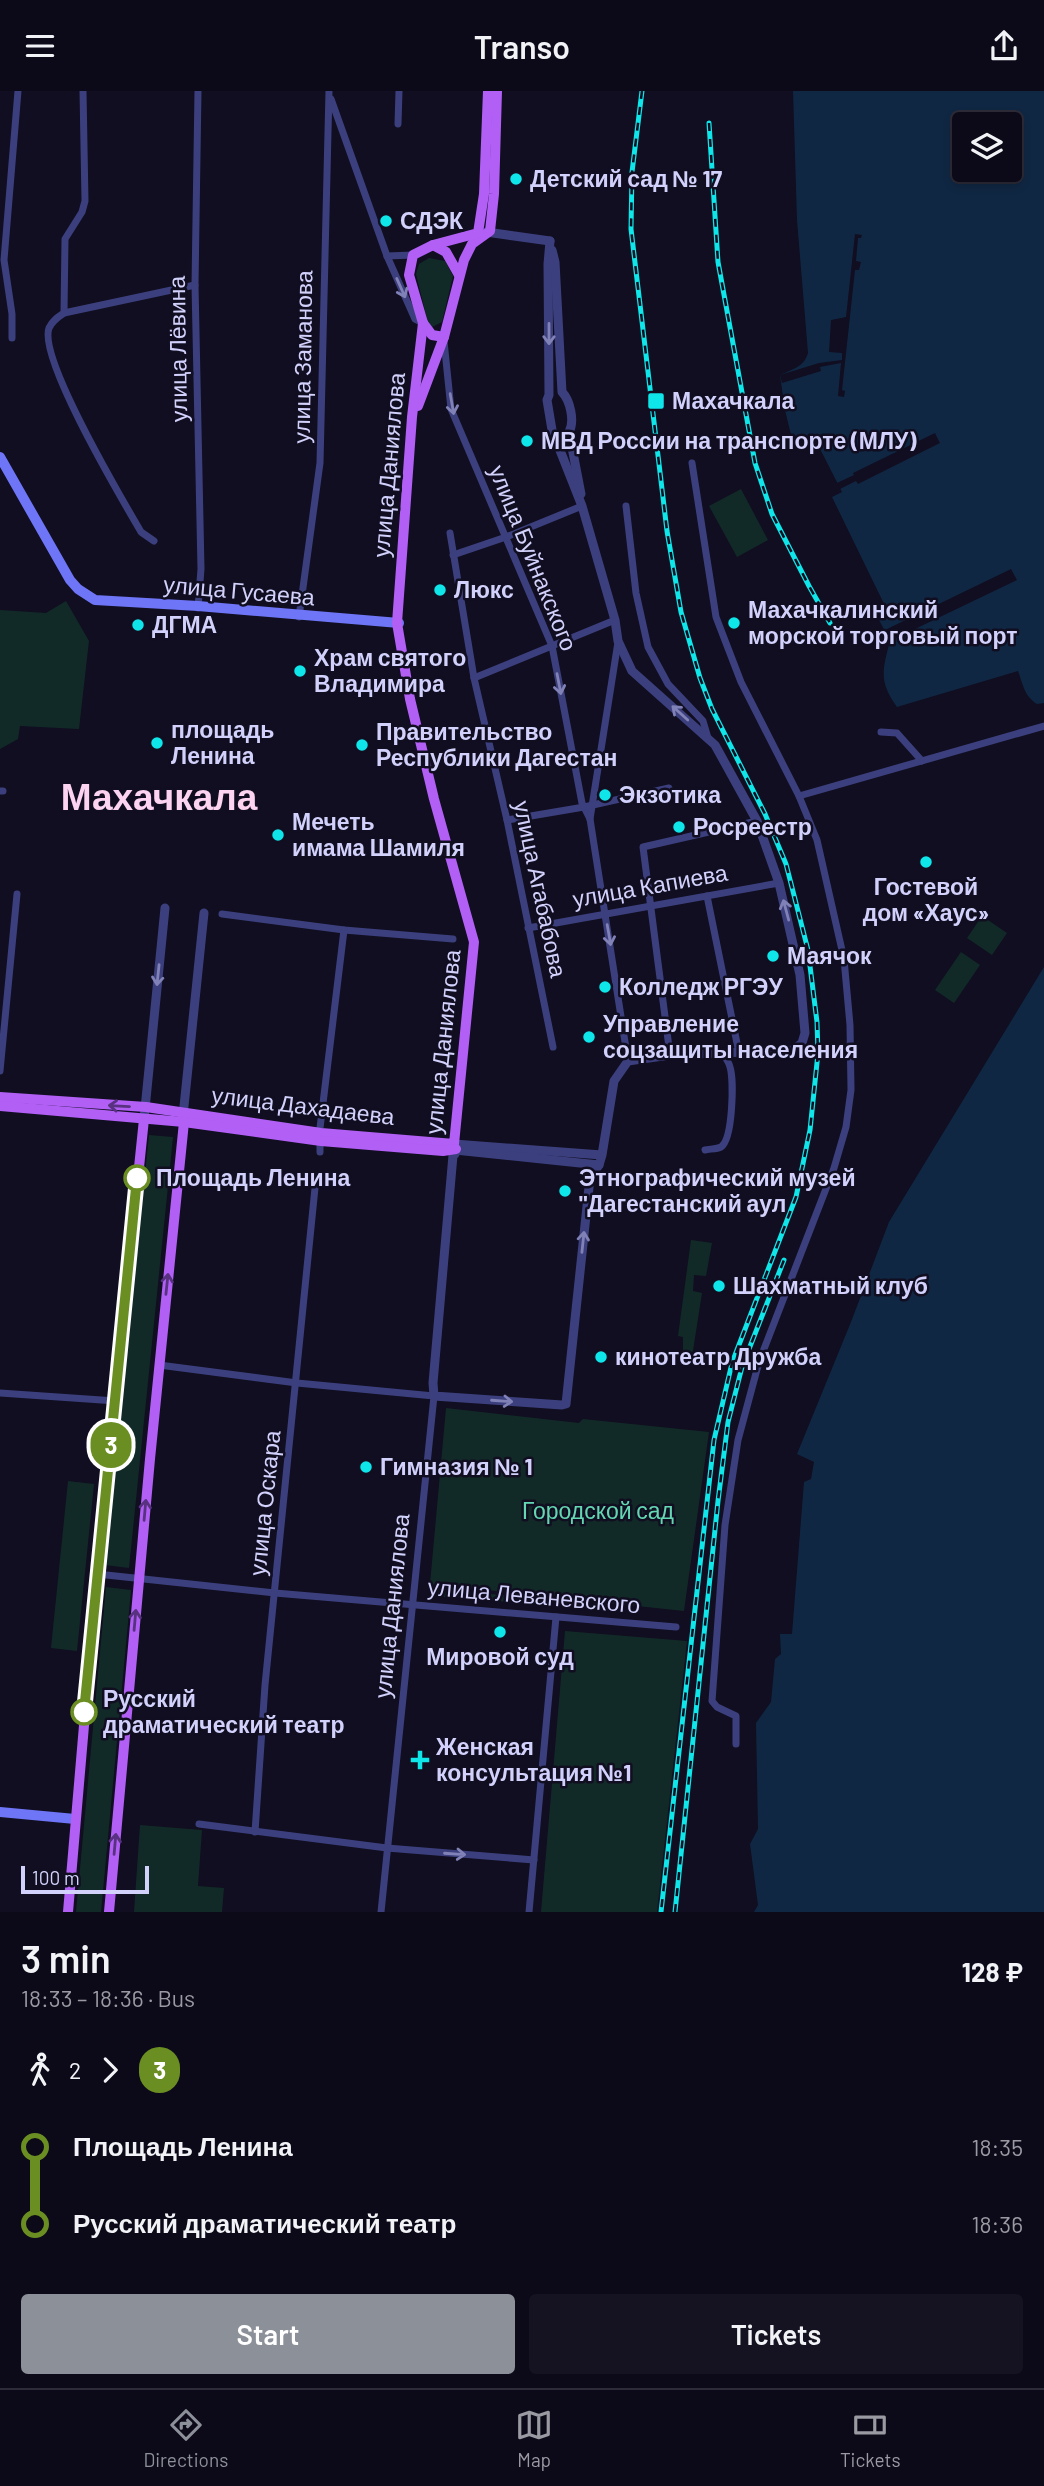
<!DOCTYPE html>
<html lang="en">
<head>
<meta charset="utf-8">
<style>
  body { margin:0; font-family:Barlow,sans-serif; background:#151321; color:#f1f3f6; height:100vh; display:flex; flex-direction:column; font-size:26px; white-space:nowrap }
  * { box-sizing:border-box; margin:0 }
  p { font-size:23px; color:#9a9aa2 }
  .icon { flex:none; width:38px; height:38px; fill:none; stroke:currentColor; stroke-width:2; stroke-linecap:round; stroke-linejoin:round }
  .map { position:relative; height:1821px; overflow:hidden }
  .drawer { display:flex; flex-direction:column; background:#0c0a18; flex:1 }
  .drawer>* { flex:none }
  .badge { padding:0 14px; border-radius:23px; font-size:24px; line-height:46px }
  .controls { position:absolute; left:952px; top:21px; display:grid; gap:14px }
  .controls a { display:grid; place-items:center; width:70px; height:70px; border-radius:7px; background:#0c0a18; box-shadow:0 4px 10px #0003,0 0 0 2px #2c2b37; font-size:35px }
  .scale { position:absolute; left:21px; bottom:18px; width:128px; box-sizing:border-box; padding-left:7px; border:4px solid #d2d1fc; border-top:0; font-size:19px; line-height:24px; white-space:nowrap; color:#d2d1fc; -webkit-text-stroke:5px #100e20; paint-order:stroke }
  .map>.badge { position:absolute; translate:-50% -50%; box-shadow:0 0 0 4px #fff }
  .legs { display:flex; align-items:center; gap:10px; height:77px; padding:0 21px; font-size:23px }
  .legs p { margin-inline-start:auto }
  .overview { display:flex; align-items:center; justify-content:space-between; height:119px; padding:0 21px }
  h1 { font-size:38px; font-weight:600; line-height:52px }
  .action { display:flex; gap:14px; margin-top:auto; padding:14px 21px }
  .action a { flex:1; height:80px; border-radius:7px; background:#8c9099; color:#fff; font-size:28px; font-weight:600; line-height:80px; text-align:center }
  .action a+a { background:#151321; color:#f1f3f6 }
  ul { padding:0 21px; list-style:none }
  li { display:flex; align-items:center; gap:24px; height:77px; font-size:26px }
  li i { display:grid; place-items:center; width:10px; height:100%; margin:0 9px; background:currentColor }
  li i::after { content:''; width:18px; height:18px; margin:-9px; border:5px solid; border-radius:50%; background:#0c0a18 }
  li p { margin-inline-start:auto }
  li:first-child i { background:linear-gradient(#0000 50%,currentColor 0) }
  li:last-child i { background:linear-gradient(currentColor 50%,#0000 0) }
  header { display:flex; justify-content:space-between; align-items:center; height:91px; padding:0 21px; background:#0c0a18; font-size:32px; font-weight:600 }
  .menu { display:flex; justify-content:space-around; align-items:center; height:98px; border-top:2px solid #2c2b37; background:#0c0a18; font-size:19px; color:#9a9aa2 }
  .menu a { display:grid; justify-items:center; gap:4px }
  .menu .active { color:#8c9099 }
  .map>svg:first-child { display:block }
</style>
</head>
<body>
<header><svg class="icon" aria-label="menu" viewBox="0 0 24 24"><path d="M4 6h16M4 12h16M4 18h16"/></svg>Transo<svg class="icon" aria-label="share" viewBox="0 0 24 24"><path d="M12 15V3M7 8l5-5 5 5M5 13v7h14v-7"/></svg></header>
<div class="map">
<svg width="1044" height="1821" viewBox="0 0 1044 1821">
  <rect width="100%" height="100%" fill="#100e20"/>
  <g fill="#122a27">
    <path d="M429,167L445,170L453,185L442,231L432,236L428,232L416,183L419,173Z"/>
    <path d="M741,398L768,449L737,466L709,415Z"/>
    <path d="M66,510L89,550L79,638L20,635L18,648L0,658V519L46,522Z"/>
    <path d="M982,825L1007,842L992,864L967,847Z"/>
    <path d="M961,861L980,874L954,912L935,899Z"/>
    <path d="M149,1044L173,1046L129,1477L105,1474Z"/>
    <path d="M691,1149L712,1152L706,1185L694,1184L693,1200L702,1202L692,1266L683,1265V1246L678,1245Z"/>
    <path d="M446,1317L579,1332L583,1328L709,1341L684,1520L430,1493Z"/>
    <path d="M68,1390L94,1393L77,1560L51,1557Z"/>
    <path d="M106,1496L131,1499L101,1821H76Z"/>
    <path d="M433,1498L534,1507V1513L432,1505Z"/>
    <path d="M565,1540L687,1550L657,1821H541Z"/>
    <path d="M140,1734L202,1739L198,1795L224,1797L222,1821H134Z"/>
  </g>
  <g fill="#102743" fill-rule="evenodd">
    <path d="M793,0H1044V612L1037,613C1024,605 1023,593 1018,580L897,616C879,591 882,580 890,550L877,525L887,519L832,406L842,401L816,350L805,346L792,348L785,319L780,284C793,278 804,276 808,262L797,129ZM964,33H1010V79H964Z"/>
    <path d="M1044,876V1821H754L758,1814L750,1753L758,1738L756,1632L771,1611L775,1568L781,1563L780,1543H792L804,1391L811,1388L814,1371L797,1363L851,1231L889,1131Z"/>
  </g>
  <g fill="#100e20">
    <path d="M855,143L862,144L861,147H858L856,170L861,171L859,179H855L842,299L845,300L844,306L838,305L841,272L820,276L821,280L782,292L780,284L819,272L842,269V262L829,261L831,229L846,226Z"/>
    <path d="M935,342L940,352L858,393L856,390L840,398L837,392L854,384L853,382Z"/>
    <path d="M1011,478L1017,489L890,550L885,539Z"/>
  </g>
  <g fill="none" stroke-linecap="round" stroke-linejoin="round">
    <g stroke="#3c3f7d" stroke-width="7">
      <path d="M83,0L85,110L82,121L65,148L64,222C58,226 52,230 49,237C38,267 122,408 141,441L154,450"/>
      <path d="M331,8L387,165L415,228L423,232"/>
      <path d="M398,33L399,0"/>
      <path d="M387,165L413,164"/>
      <path d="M64,222L195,194"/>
      <path d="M12,247V223L4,169L18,0"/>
      <path d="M444,250L451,318L552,555L582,712L590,728L628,970"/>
      <path d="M692,372L716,526L741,591L799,705L817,749L844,868L850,934L851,999L846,1036L834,1077L759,1271L738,1349L725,1434L712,1610L717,1616L736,1625V1653"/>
      <path d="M626,415L636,502L648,556L668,593L703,630L708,647"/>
      <path d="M450,442L474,587L507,729L553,956"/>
      <path d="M453,464L506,446L582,415"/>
      <path d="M198,517L201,478L195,194L198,0"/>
      <path d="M299,526L320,372L329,0"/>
      <path d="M474,587L615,529"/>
      <path d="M881,641L897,642L922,670"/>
      <path d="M0,700H3"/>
      <path d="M799,705L1044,635"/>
      <path d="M590,728L618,551"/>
      <path d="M507,729L584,716L669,697"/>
      <path d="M707,805L739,962"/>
      <path d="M222,823L344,839L453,848"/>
      <path d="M528,837L779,792"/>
      <path d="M670,964L643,756L757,730"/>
      <path d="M0,980L17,803"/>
      <path d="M705,1059C709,1058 717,1058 721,1056C733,1048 734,989 730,976C729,971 725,966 722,962"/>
      <path d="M320,1061V1037L344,839"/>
      <path d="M159,1274L297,1292L434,1305L381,1821"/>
      <path d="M0,1302L116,1310"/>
      <path d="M97,1483L275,1502L676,1536"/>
      <path d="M199,1733L387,1757L534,1769"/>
      <path d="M255,1741L265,1594L316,1087"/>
      <path d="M529,1821L556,1526"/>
    </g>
    <g stroke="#3c3f7d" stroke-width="9">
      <path d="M486,141L550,150"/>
      <path d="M550,150L548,173L549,304L547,309L552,339L582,415L615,529L618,550L632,580L715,654L757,730L779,792L800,884L805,942L802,952L793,959L670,964L628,970L614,990L602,1064L599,1074L590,1087L566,1313L562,1314L434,1305L433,1292L454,1053L602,1064"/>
      <path d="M552,159L555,171L562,301C570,309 575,330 569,341L581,403"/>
      <path d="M183,1025L204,822"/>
      <path d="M144,1028L165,817"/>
      <path d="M455,1063V1059L599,1074"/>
    </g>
    <g stroke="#6e75f6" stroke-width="10">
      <path d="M0,366L70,489L78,498L95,509L198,515L399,532"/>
      <path d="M0,1721L75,1728"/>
    </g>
    <g stroke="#b15ff5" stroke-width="10">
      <path d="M433,154L446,161L459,184"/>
      <path d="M423,232L432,244L444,246"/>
      <path d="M418,315L444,246L464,169L472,153L490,140L494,103L497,0"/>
      <path d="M0,1006L146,1016L321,1042L454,1053L474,851L434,708L410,608L397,532L412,326L423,232L409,184L413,164L433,154L478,142L484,103L488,0"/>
      <path d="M0,1015L184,1031L321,1050L443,1060L456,1058"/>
      <path d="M68,1821L97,1483L144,1028"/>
      <path d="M109,1821L150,1368L184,1031"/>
    </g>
    <g stroke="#0fe6ea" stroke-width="5">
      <g id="rail">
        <path d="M642,0L632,81L631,138L667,440L681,521L700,587L712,618L765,723L786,773L808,859L817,931L818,962L810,1039L796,1106L732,1272L714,1349L661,1821"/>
        <path d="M709,32L718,171L755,372L772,423L809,495L830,532"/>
        <path d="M675,1821L718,1410L728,1331L742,1276L784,1169"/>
      </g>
    </g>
    <use href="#rail" stroke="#100e20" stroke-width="2.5" stroke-dasharray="8" stroke-linecap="butt"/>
  </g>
  <defs><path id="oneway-shaft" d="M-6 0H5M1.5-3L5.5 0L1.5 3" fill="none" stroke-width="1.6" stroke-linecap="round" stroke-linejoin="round" transform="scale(1.75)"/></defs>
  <g stroke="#8081b6">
    <use href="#oneway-shaft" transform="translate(401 197) rotate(66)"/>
    <use href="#oneway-shaft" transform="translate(549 243) rotate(90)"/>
    <use href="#oneway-shaft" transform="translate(452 313) rotate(80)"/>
    <use href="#oneway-shaft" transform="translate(559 593) rotate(79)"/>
    <use href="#oneway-shaft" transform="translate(680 622) rotate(-138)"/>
    <use href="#oneway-shaft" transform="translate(786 819) rotate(-105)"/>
    <use href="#oneway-shaft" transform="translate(609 844) rotate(80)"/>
    <use href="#oneway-shaft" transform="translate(158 884) rotate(96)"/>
    <use href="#oneway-shaft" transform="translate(583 1151) rotate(-84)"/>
    <use href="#oneway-shaft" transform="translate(502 1310) rotate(4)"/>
    <use href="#oneway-shaft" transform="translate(455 1763) rotate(4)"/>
  </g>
  <g stroke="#583280">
    <use href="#oneway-shaft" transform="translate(119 1015) rotate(-177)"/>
    <use href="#oneway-shaft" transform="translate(167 1193) rotate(-84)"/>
    <use href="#oneway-shaft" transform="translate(145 1419) rotate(-85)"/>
    <use href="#oneway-shaft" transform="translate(135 1529) rotate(-85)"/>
    <use href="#oneway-shaft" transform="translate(115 1753) rotate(-85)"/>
  </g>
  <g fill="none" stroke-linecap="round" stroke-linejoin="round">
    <g stroke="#fff" stroke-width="16">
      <path id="line-1" d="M84,1621L137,1087"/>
    </g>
    <use href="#line-1" stroke="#6b8e23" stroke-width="10"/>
  </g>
  <g fill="#0fe6ea" stroke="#100e20" stroke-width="2.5">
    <circle cx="516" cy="88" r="7"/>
    <circle cx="386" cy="130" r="7"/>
    <rect x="647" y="301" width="18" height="18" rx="3.5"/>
    <circle cx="527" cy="350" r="7"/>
    <circle cx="440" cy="499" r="7"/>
    <circle cx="734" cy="532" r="7"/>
    <circle cx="138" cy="534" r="7"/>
    <circle cx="300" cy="580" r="7"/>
    <circle cx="157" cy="652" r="7"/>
    <circle cx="362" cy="654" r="7"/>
    <circle cx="605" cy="704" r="7"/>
    <circle cx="679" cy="736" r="7"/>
    <circle cx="278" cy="744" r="7"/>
    <circle cx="926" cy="771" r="7"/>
    <circle cx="773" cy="865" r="7"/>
    <circle cx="605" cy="896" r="7"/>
    <circle cx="589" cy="946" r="7"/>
    <circle cx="565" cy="1100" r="7"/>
    <circle cx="719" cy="1195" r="7"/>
    <circle cx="601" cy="1266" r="7"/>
    <circle cx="366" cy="1376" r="7"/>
    <circle cx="500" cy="1541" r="7"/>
    <path d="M416.5 1658.5h7v7h7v7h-7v7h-7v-7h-7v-7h7z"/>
  </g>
  <g fill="#fff" stroke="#6b8e23" stroke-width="3.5">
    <circle cx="137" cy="1087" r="12"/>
    <circle cx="84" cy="1621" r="12"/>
  </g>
  <g text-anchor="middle" stroke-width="5" stroke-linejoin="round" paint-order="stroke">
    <g font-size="23" font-weight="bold" fill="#d2d1fc" stroke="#100e20" text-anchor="start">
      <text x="530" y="96">Детский сад № 17</text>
      <text x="400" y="138">СДЭК</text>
      <text x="672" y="318">Махачкала</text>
      <text x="541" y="358">МВД России на транспорте (МЛУ)</text>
      <text x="454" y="507">Люкс</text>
      <text x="748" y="527">Махачкалинский<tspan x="748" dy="26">морской торговый порт</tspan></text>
      <text x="152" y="542">ДГМА</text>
      <text x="314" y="575">Храм святого<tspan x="314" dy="26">Владимира</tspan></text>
      <text x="171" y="647">площадь<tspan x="171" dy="26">Ленина</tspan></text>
      <text x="376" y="649">Правительство<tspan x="376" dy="26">Республики Дагестан</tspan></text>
      <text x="619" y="712">Экзотика</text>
      <text x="292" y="739">Мечеть<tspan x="292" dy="26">имама Шамиля</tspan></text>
      <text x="693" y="744">Росреестр</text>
      <text x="926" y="804" text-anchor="middle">Гостевой<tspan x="926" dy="26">дом «Хаус»</tspan></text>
      <text x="787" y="873">Маячок</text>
      <text x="619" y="904">Колледж РГЭУ</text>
      <text x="603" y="941">Управление<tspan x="603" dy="26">соцзащиты населения</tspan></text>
      <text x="579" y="1095">Этнографический музей<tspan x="579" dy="26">"Дагестанский аул</tspan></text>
      <text x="733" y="1203">Шахматный клуб</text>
      <text x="615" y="1274">кинотеатр Дружба</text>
      <text x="380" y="1384">Гимназия № 1</text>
      <text x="500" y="1574" text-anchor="middle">Мировой суд</text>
      <text x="436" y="1664">Женская<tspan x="436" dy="26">консультация №1</tspan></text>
    </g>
    <g font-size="23" fill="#d2d1fc" stroke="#100e20">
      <text transform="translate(178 258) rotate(-91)" y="8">улица Лёвина</text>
      <text transform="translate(303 266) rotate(-89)" y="8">улица Заманова</text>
      <text transform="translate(389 374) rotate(-85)" y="8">улица Даниялова</text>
      <text transform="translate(533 467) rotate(68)" y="8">улица Буйнакского</text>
      <text transform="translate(239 500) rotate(5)" y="8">улица Гусаева</text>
      <text transform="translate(650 795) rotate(-10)" y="8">улица Капиева</text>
      <text transform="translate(540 798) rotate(78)" y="8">улица Агабабова</text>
      <text transform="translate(443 951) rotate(-84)" y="8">улица Даниялова</text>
      <text transform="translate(303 1015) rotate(7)" y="8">улица Дахадаева</text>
      <text transform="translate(265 1412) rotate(-84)" y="8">улица Оскара</text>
      <text transform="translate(534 1505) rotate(5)" y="8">улица Леваневского</text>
      <text transform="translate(392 1515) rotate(-84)" y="8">улица Даниялова</text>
    </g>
    <g font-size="23" font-weight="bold" fill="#d2d1fc" stroke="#100e20" text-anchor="start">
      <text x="156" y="1095">Площадь Ленина</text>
      <text x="103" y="1616">Русский<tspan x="103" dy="26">драматический театр</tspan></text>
    </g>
    <g font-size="23" fill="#62d7b1" stroke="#100e20">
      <text x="598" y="1428">Городской сад</text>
    </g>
    <g font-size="37" font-weight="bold" fill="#fcd3f0" stroke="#100e20">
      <text x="159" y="719">Махачкала</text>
    </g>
  </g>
</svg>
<div class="controls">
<a><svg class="icon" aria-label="layers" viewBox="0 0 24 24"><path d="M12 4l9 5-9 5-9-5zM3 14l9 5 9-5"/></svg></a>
</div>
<div class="scale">100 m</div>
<b class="badge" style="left:111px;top:1354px;background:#6b8e23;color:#fff">3</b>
</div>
<section class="drawer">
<div class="overview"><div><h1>3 min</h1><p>18:33 – 18:36 · Bus</p></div><b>128 ₽</b></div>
<div class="legs"><svg class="icon" aria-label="walk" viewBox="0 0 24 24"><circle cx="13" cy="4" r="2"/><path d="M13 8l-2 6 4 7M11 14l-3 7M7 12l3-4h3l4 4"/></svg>2<svg class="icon" aria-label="forward" viewBox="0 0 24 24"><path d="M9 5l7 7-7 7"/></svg><b class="badge" style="background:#6b8e23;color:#fff">3</b></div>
<ul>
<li><i style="color:#6b8e23"></i><b>Площадь Ленина</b><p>18:35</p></li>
<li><i style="color:#6b8e23"></i><b>Русский драматический театр</b><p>18:36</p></li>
</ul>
<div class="action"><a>Start</a><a>Tickets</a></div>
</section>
<nav class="menu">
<a class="active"><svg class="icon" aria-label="directions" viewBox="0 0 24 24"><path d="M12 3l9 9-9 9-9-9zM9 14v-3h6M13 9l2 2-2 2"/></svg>Directions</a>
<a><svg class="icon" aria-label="map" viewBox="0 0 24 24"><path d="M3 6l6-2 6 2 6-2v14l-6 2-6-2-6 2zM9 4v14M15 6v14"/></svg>Map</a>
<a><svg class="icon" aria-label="tickets" viewBox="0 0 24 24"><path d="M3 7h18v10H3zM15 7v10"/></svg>Tickets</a>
</nav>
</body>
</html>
